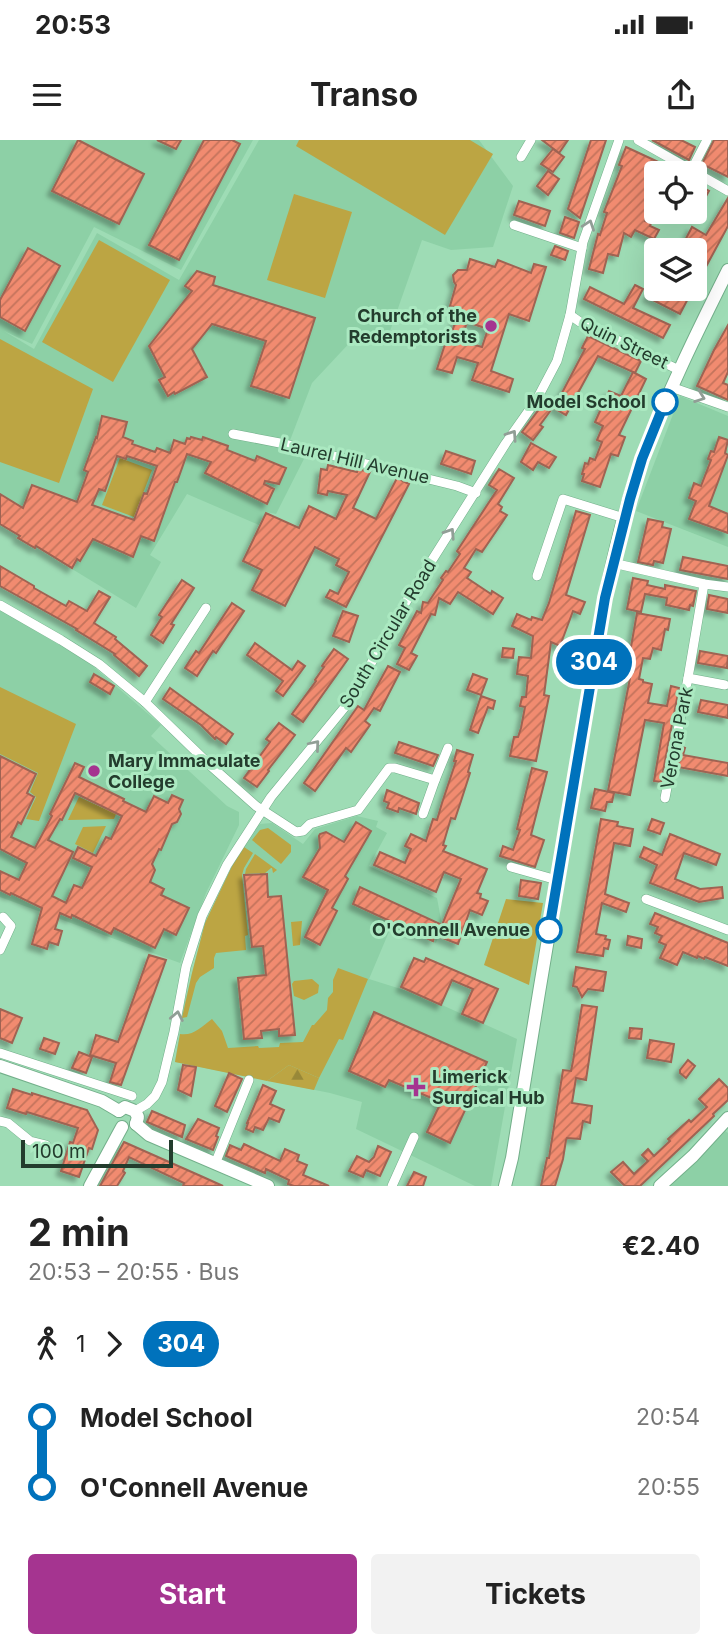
<!DOCTYPE html>
<html lang="en">
<head>
<meta charset="utf-8">
<style>
  body { margin:0; font-family:Inter,sans-serif; background:#f2f2f2; color:#222; height:100vh; display:flex; flex-direction:column; font-size:26px; white-space:nowrap }
  * { box-sizing:border-box; margin:0 }
  p { font-size:23px; color:#767676 }
  .icon { flex:none; width:38px; height:38px; fill:none; stroke:currentColor; stroke-width:2; stroke-linecap:round; stroke-linejoin:round }
  .map { position:relative; height:1046px; overflow:hidden }
  .drawer { display:flex; flex-direction:column; background:#fff; flex:1 }
  .drawer>* { flex:none }
  .badge { padding:0 14px; border-radius:23px; font-size:24px; line-height:46px }
  .fabs { position:absolute; left:644px; top:21px; display:grid; gap:14px }
  .fabs a { display:grid; place-items:center; width:63px; height:63px; border-radius:7px; background:#fff; box-shadow:0 7px 28px #0002; font-size:35px }
  .scale { position:absolute; left:21px; bottom:18px; width:152px; box-sizing:border-box; padding-left:7px; border:4px solid #233c2d; border-top:0; font-size:19px; line-height:24px; white-space:nowrap; color:#233c2d; -webkit-text-stroke:5px #abe9c1; paint-order:stroke }
  .map>.badge { position:absolute; translate:-50% -50%; box-shadow:0 0 0 4px #fff }
  .legs { display:flex; align-items:center; gap:10px; height:77px; padding:0 28px; font-size:23px }
  .legs p { margin-inline-start:auto }
  .head { display:flex; align-items:center; justify-content:space-between; height:119px; padding:0 28px }
  h1 { font-size:38px; font-weight:700; line-height:52px }
  .primary-button { display:flex; gap:14px; margin-top:auto; padding:14px 28px }
  .primary-button a { flex:1; height:80px; border-radius:7px; background:#a53490; color:#fff; font-size:28px; font-weight:700; line-height:80px; text-align:center }
  .primary-button a+a { background:#f2f2f2; color:#222 }
  ul { padding:0 28px; list-style:none }
  li { display:flex; align-items:center; gap:24px; height:70px; font-size:26px }
  li i { display:grid; place-items:center; width:10px; height:100%; margin:0 9px; background:currentColor }
  li i::after { content:''; width:18px; height:18px; margin:-9px; border:5px solid; border-radius:50%; background:#fff }
  li p { margin-inline-start:auto }
  li:first-child i { background:linear-gradient(#0000 50%,currentColor 0) }
  li:last-child i { background:linear-gradient(currentColor 50%,#0000 0) }
  .status { display:flex; justify-content:space-between; align-items:center; height:49px; padding:0 35px; background:#fff; direction:ltr }
  .status svg { height:19px; fill:currentColor }
  header { display:flex; justify-content:space-between; align-items:center; height:91px; padding:0 28px; background:#fff; font-size:32px; font-weight:700 }
  .map>svg:first-child { display:block }
</style>
</head>
<body>
<div class="status"><b>20:53</b><svg viewBox="0 0 49 12"><path d="M0 12V9h3v3zM5 12V6h3v6zM10 12V3h3v9zM15 12V0h3v12zM26 1h20v11H26zM47 4h2v5h-2z"/></svg></div>
<header><svg class="icon" aria-label="menu" viewBox="0 0 24 24"><path d="M4 6h16M4 12h16M4 18h16"/></svg>Transo<svg class="icon" aria-label="share" viewBox="0 0 24 24"><path d="M12 15V3M7 8l5-5 5 5M5 13v7h14v-7"/></svg></header>
<div class="map">
<svg width="728" height="1046" viewBox="0 0 728 1046">
  <defs>
    <pattern id="forest-firs" width="22" height="20" patternUnits="userSpaceOnUse" patternTransform="scale(1.75)"><rect width="22" height="20" fill="#bca543"/><path d="M5 1l3.5 6h-7zM16 11l3.5 6h-7z" fill="#988838"/></pattern>
    <pattern id="building-hatch" width="6" height="6" patternUnits="userSpaceOnUse" patternTransform="scale(1.75)"><rect width="6" height="6" fill="#f18b6f"/><path d="M-1 1l2-2M0 6l6-6M5 7l2-2" fill="none" stroke="#c3735c"/></pattern>
    <filter id="shadow"><feDropShadow dx="-4.5" dy="4.5" stdDeviation="2" flood-color="#0004"/></filter>
  </defs>
  <rect width="100%" height="100%" fill="#9edcb5"/>
  <g fill="#8dd0a6">
    <path d="M0,0H253L181,130L94,87L32,204L4,191L34,209L97,93L179,140L259,0H479L513,46L493,107L451,110L422,100L389,194L356,196L312,243L289,303L307,313L276,374L266,372L259,385L187,354L150,415L161,422L136,468L0,385Z"/>
    <path d="M680,256L728,276V407L636,371Z"/>
    <path d="M0,470L88,522L161,585L151,596L227,666L239,672V685L206,753L180,823L0,757Z"/>
    <path d="M357,676L378,681L376,687L387,693L369,726L437,758L442,785L436,803L391,787L369,839L420,855L517,899L491,1046H475L356,989L362,962L330,953L175,922L184,865L205,783L234,722L255,688L260,684L272,683L303,704L315,689Z"/>
    <path d="M725,991L728,993V1046H667Z"/>
  </g>
  <g fill="#bca543">
    <path d="M299,0H470L493,14L445,95L296,6Z"/>
    <path d="M294,54L352,72L325,158L267,140Z"/>
    <path d="M99,100L170,140L113,242L42,202Z"/>
    <path d="M0,199L93,249L59,343L0,322Z"/>
    <path d="M120,318L152,330L134,377L102,365Z"/>
    <path d="M0,547L76,584L39,681L26,679L36,657L30,652L38,633L0,614Z"/>
    <path d="M79,657L116,674L114,679L68,680Z"/>
    <path d="M106,686L93,713L75,704L83,687Z"/>
    <path d="M268,688L291,705V712L281,724L252,700L260,690Z"/>
    <path d="M244,707L253,713L244,728L242,735L248,795L245,796L246,810L216,813L214,818V828L200,837L196,843L187,877L182,878L192,833L205,783L234,722Z"/>
    <path d="M255,714L277,730L273,733L272,728H271L264,734L261,754L260,733L245,734L246,729Z"/>
    <path d="M506,759L543,763L529,845L484,825Z"/>
    <path d="M302,781L300,805L293,806L291,782Z"/>
    <path d="M338,828L368,839L343,900L339,899L319,938L289,925L267,941L175,922L180,894C194,896 201,887 212,879L222,891L228,908L258,906L259,908L279,907L280,903L303,902L312,885H314L327,870L328,858L333,852V840Z"/>
    <path d="M312,839L319,845L318,853L304,860L294,856L292,844L294,841Z"/>
  </g>
  <path fill="url(#forest-firs)" d="M289,925L319,938L314,950L267,941Z"/>
  <g fill="url(#building-hatch)" stroke="#9f6352" stroke-width="2" fill-rule="evenodd" filter="url(#shadow)">
    <path d="M78,0L144,34L119,84L52,51Z"/>
    <path d="M157,0H181L176,9Z"/>
    <path d="M204,0H232L240,4L179,120L149,105Z"/>
    <path d="M542,0H568L559,13Z"/>
    <path d="M591,0H606L580,78L568,69Z"/>
    <path d="M652,0H681L695,7L689,20Z"/>
    <path d="M714,0H728V37L702,24Z"/>
    <path d="M626,7L667,26L663,33H656V47L645,81L651,83L650,86L659,90L654,99L635,90L631,97L624,93L618,116L608,114L603,133L589,129L598,94L600,95L607,73L604,72L622,26L619,25Z"/>
    <path d="M553,9L564,17L553,32L541,24Z"/>
    <path d="M548,31L559,39L548,55L537,46Z"/>
    <path d="M700,46L709,51L695,76V55Z"/>
    <path d="M728,58V86L695,147V110H680L692,87L706,95Z"/>
    <path d="M519,61L550,71L545,86L514,75Z"/>
    <path d="M565,77L579,82L574,98L560,93Z"/>
    <path d="M555,106L568,111L565,120L551,115Z"/>
    <path d="M28,108L60,126L25,191L0,177V160Z"/>
    <path d="M470,119L495,127L498,120L531,133L534,124L546,127L529,181L509,174L491,231L513,239L509,252L472,240L478,223L457,217L452,233L437,229L447,198L450,199L459,169L450,166L456,145L454,142L453,135L458,130H467ZM467,182L488,189L482,207L461,201Z"/>
    <path d="M197,131L215,137L213,145L315,178L289,258L251,246L266,201L212,184L192,209L207,237L175,254L174,252L168,256L159,240L165,237L149,206L192,151L185,146Z"/>
    <path d="M635,145L643,149L633,168L670,185L663,198L584,159L590,147L624,164Z"/>
    <path d="M652,149H693L680,174L647,157Z"/>
    <path d="M728,185V232L723,243L728,245V260L697,246L714,210Z"/>
    <path d="M588,196L641,221L635,233L598,216L566,275L554,268L585,209L582,208Z"/>
    <path d="M633,232L646,239L619,295L625,297L618,316L611,314L600,347L582,341L584,334H582L585,323L588,324L590,318L595,320L602,302L597,300L603,286L595,282L600,271L609,251L621,256Z"/>
    <path d="M543,264L551,270L540,285L543,287L533,300L522,292Z"/>
    <path d="M102,276L127,282L123,297L133,301L132,304L155,312L157,308L170,313L174,300L185,304L187,298L190,299L191,297L202,300L203,297L228,306L227,310L255,321L257,316L286,328L279,344L265,341L264,344L274,349L267,364L205,333L211,322L187,314L177,342H175L154,401L141,396L133,417L93,399L80,421L77,419L72,428L36,406L35,408L18,398L20,396L0,384V354L23,368L32,345L77,362L88,332L84,330L96,297L97,298ZM117,316L126,319L127,316L157,326L147,354L144,353L134,380L92,365L99,349L105,351Z"/>
    <path d="M719,297L728,300L725,313L728,315L709,366L728,374V393L689,379L696,361L689,358L694,343L701,346L711,320L708,319L711,311L714,312Z"/>
    <path d="M531,303L556,317L549,328L538,322L533,330L521,322Z"/>
    <path d="M446,311L475,321L471,334L441,324Z"/>
    <path d="M328,325L357,332L358,329L370,332L353,368L376,379L397,338L409,344L346,467L326,457L330,450L338,454L349,432L336,425L339,419L315,407L285,466L252,450L262,430L243,421L266,373L299,388L309,366L336,379L347,355L328,351L327,355L318,353L321,329L327,330Z"/>
    <path d="M499,329L514,338L498,364L502,367L500,371L507,375L482,412L476,409L464,428L471,432L467,438L491,454L492,451L503,458L493,474L458,452L450,464L439,458L435,475L431,474L411,513L417,516L409,530L397,524L405,508L399,505L417,471L421,473L423,462L428,463L443,440L441,438L446,431L448,432L460,414L457,411L497,350L489,345Z"/>
    <path d="M576,371L590,375L566,455L585,462L580,474L573,471L560,506L551,502L544,555L549,556L536,621L510,616L514,597H518L521,588L525,567L520,566L522,557H526L528,536L517,534L519,517L531,518L533,496L512,486L517,474L531,480L532,477L542,480L549,463Z"/>
    <path d="M648,379L663,382L662,387L671,389L663,423L654,421L653,425L638,422Z"/>
    <path d="M683,417L728,426V439L680,430Z"/>
    <path d="M0,426L34,446V448L66,466L69,461L87,471L99,451L110,457L94,483L116,497L115,499L147,526L139,536L114,515L115,514L76,490L77,489L0,446Z"/>
    <path d="M633,438L648,441L647,445L665,449V445L696,451L693,466L690,465L689,470L666,465L667,458L645,454L641,472L627,469Z"/>
    <path d="M182,440L194,448L171,484L174,485L163,503L151,495L162,477L159,475Z"/>
    <path d="M709,455L728,459V473L707,469Z"/>
    <path d="M232,463L244,471L216,513L213,511L197,536L185,528L196,511L199,513Z"/>
    <path d="M343,471L358,476L349,502L333,496Z"/>
    <path d="M637,473L670,479L668,490L665,489L661,510L653,508L650,519L643,518L639,539L643,540V542L652,544L648,563L667,566L671,546L679,548L661,642L654,641L664,583L645,580L630,655L608,651L632,528L625,527L628,515L626,514L628,506L631,507Z"/>
    <path d="M255,503L292,530L298,521L305,526L283,556L276,551L283,541L247,515Z"/>
    <path d="M503,508L514,509L513,518L502,517Z"/>
    <path d="M334,509L348,519L303,582L292,574L316,541L315,540L324,527L322,526Z"/>
    <path d="M700,511L728,516L727,528L698,523Z"/>
    <path d="M388,526L400,532L380,571L374,568L365,581L370,585L351,612L346,608L315,651L304,643L358,566L364,570Z"/>
    <path d="M94,534L114,546L110,554L90,542Z"/>
    <path d="M473,534L487,539L481,555L467,550Z"/>
    <path d="M170,548L233,594L226,604L216,597L215,599L201,585L163,559Z"/>
    <path d="M481,556L495,561L493,569L488,567L478,593L470,590Z"/>
    <path d="M701,560L728,565V578L698,572Z"/>
    <path d="M279,583L295,595L268,630L269,631L257,647L244,638L270,602L266,599Z"/>
    <path d="M399,602L438,615L433,626L395,613Z"/>
    <path d="M682,607L685,608L683,615L728,623V636L678,627Z"/>
    <path d="M457,610L473,615L468,632L470,633L461,661L455,679L451,678L443,705L446,706L443,711L487,729L477,753L481,754L480,758L488,761L482,775L470,770L458,804L435,795L433,801L353,764L360,747L442,785L461,739L444,732L436,752L374,725L380,712L405,723L411,709L405,706L411,694L426,701L433,679L437,680L442,663L456,621H454Z"/>
    <path d="M0,616L36,634L27,653L34,657L21,684L18,682L11,697L35,708L52,676L50,674L75,623L84,627L79,637L124,659L123,661L146,672L154,656L168,663L172,655L183,660L179,669L181,674L177,682L172,684L161,710L159,709L152,724L155,730L150,742L164,749L161,755L189,768L176,795L164,789L155,808L114,788L111,794L72,775L71,778L60,773L55,789L62,791L58,805L49,802L47,809L32,804L42,768L11,753L10,755L0,750V731L19,740L27,723L0,709ZM75,653L122,676L111,699L106,697L96,716L78,707L73,718L92,727L82,748L74,745L66,763L52,756L73,712L48,700L60,679L62,680Z"/>
    <path d="M532,628L547,632L531,695L544,700L535,727L500,716L503,706L513,710L520,690L517,689Z"/>
    <path d="M595,649L614,653L612,662H607L605,671L591,668Z"/>
    <path d="M387,650L419,663L416,674L399,668L398,672L387,668L389,663L384,661Z"/>
    <path d="M601,679L618,682L617,686L633,689L630,706L614,703L605,754L629,763L626,772L602,763L596,794L606,796L605,799L610,800L608,809L604,808L603,816L577,812Z"/>
    <path d="M652,679L664,683L660,694L648,690Z"/>
    <path d="M356,682L371,691L345,736L348,739L332,768L337,771L320,805L305,797L328,750L303,737L320,708L319,696L320,694L326,692L344,702Z"/>
    <path d="M670,694L720,714L716,725L684,713L675,739L700,749L722,747L723,758L699,762L650,743L657,725L640,717L644,707L662,715Z"/>
    <path d="M267,734L268,757L281,756L295,895L279,896V889L261,891L262,898L244,899L238,838L266,835L263,806L252,807L244,735Z"/>
    <path d="M521,740L541,743L538,759L519,756Z"/>
    <path d="M655,773L728,803V826L705,817L704,819L698,816L697,818L683,812L677,825L660,818L666,805L659,802L662,796L655,793L658,787L650,784Z"/>
    <path d="M628,796L642,799L641,808L627,805Z"/>
    <path d="M149,815L166,820L121,945L110,942L116,923L90,915L96,895L118,902Z"/>
    <path d="M414,818L424,822L426,818L498,849L483,883L462,874L473,849L452,840L441,865L401,847Z"/>
    <path d="M576,827L606,832L603,851L588,849L582,857L577,847L573,846Z"/>
    <path d="M582,865L597,867L586,940L576,938L572,963L592,966L590,983L583,981L580,999L567,998L566,1000L563,1019L555,1046H541L547,1018H549L563,930L571,931L573,921Z"/>
    <path d="M0,869L22,878L12,903L0,898Z"/>
    <path d="M374,872L487,922L450,1003L427,992L441,962L389,940L385,947L349,931Z"/>
    <path d="M630,888L642,889L641,899L629,898Z"/>
    <path d="M44,898L59,903L55,914L40,909Z"/>
    <path d="M650,900L674,904L671,922L647,918Z"/>
    <path d="M79,912L92,917L86,933L72,928Z"/>
    <path d="M688,920L695,926L686,938L680,933V930Z"/>
    <path d="M183,925L196,927L191,956L178,950Z"/>
    <path d="M229,933L242,939L227,972L215,966Z"/>
    <path d="M719,939L728,948V960L713,974L714,976L640,1046H625L611,1032L623,1022L634,1034L648,1021L642,1015L648,1009L654,1016L670,1001L668,999L689,980L691,982L707,967L699,959Z"/>
    <path d="M263,945L276,951L270,964L284,970L279,982L269,978L263,990L255,987L253,992L246,989L248,983H247Z"/>
    <path d="M13,949L32,955V953L87,970L98,990L92,1009L89,1008L79,1037L61,1031L70,1002L73,1003L78,988L27,972L26,974L7,968Z"/>
    <path d="M152,971L185,985L182,997L147,982Z"/>
    <path d="M198,979L219,988L216,996L218,997L213,1010L186,999Z"/>
    <path d="M124,1002L203,1037L223,1046H183L184,1043L129,1017L123,1031L125,1033L117,1046H100Z"/>
    <path d="M244,1004L280,1021L285,1009L299,1015L297,1021L307,1025L303,1035L329,1046H294L288,1044L289,1040L266,1029L265,1033L226,1016L230,1005L241,1010Z"/>
    <path d="M378,1006L391,1012L380,1036L366,1030L363,1037L349,1031L357,1016L369,1022L374,1017Z"/>
    <path d="M414,1032L426,1037L423,1046H407Z"/>
  </g>
  <g fill="none" stroke-linecap="round" stroke-linejoin="round">
    <g stroke="#73af8a" stroke-width="10">
      <g id="street">
        <path d="M638,0L728,51"/>
        <path d="M521,17L531,0"/>
        <path d="M691,31L707,0"/>
        <path d="M514,85L582,108"/>
        <path d="M570,175L580,182L679,230"/>
        <path d="M671,247L728,267"/>
        <path d="M233,294L285,304L457,346L476,353"/>
        <path d="M613,423L704,444L728,447"/>
        <path d="M537,436L563,359L624,378"/>
        <path d="M704,444L688,538L725,545"/>
        <path d="M0,465L61,500L99,524L145,562L212,627L256,666L296,692L303,691L310,684L358,670L389,628H395L435,640L423,674"/>
        <path d="M145,562L206,468"/>
        <path d="M435,640L448,608"/>
        <path d="M665,658L688,538"/>
        <path d="M511,727L557,740"/>
        <path d="M646,759L728,790"/>
        <path d="M0,810L11,786L3,777"/>
        <path d="M0,913L132,956"/>
        <path d="M135,971L147,964L155,956L162,942L174,892L186,827L202,776L227,725L271,657L349,562L410,455L506,303L537,259L557,221L570,175L583,102L619,0"/>
        <path d="M0,981L8,983L30,1001L46,1005"/>
        <path d="M215,1024L249,940"/>
        <path d="M392,1046L414,997"/>
      </g>
    </g>
    <g stroke="#73af8a" stroke-width="14">
      <g id="secondary">
        <path d="M0,926L102,961L119,971"/>
        <path d="M119,971L125,967L135,971L138,977L136,984"/>
        <path d="M136,984L149,995L268,1046"/>
        <path d="M90,1046L122,987"/>
        <path d="M505,1046L512,1018C532,891 554,765 575,638C593,531 605,420 643,318C667,253 697,192 728,130"/>
        <path d="M660,1046L693,1016L728,978"/>
      </g>
    </g>
    <use href="#street" stroke="#fff" stroke-width="9"/>
    <use href="#secondary" stroke="#fff" stroke-width="12"/>
  </g>
  <defs><path id="oneway-chevron" d="M-2-3.5L2.5 0L-2 3.5" fill="none" stroke-width="1.6" stroke-linecap="round" stroke-linejoin="round" transform="scale(1.75)"/></defs>
  <g stroke="#919e96">
    <use href="#oneway-chevron" transform="translate(589 85) rotate(-71)"/>
    <use href="#oneway-chevron" transform="translate(700 257) rotate(20)"/>
    <use href="#oneway-chevron" transform="translate(512 295) rotate(-56)"/>
    <use href="#oneway-chevron" transform="translate(450 393) rotate(-57)"/>
    <use href="#oneway-chevron" transform="translate(315 605) rotate(-50)"/>
    <use href="#oneway-chevron" transform="translate(177 876) rotate(-79)"/>
  </g>
  <g fill="none" stroke-linecap="round" stroke-linejoin="round">
    <g stroke="#fff" stroke-width="16">
      <path id="line-1" d="M549,790L605,458L630,359L642,319L665,262"/>
    </g>
    <use href="#line-1" stroke="#0072bc" stroke-width="10"/>
  </g>
  <g fill="#a53490" stroke="#abe9c1" stroke-width="2.5">
    <circle cx="491" cy="186" r="7"/>
    <circle cx="94" cy="631" r="7"/>
    <path d="M412.5 936.5h7v7h7v7h-7v7h-7v-7h-7v-7h7z"/>
  </g>
  <g fill="#fff" stroke="#0072bc" stroke-width="3.5">
    <circle cx="665" cy="262" r="12"/>
    <circle cx="549" cy="790" r="12"/>
  </g>
  <g text-anchor="middle" stroke-width="6" stroke-linejoin="round" paint-order="stroke">
    <g font-size="18" font-weight="bold" fill="#233c2d" stroke="#abe9c1" text-anchor="start">
      <text x="477" y="182" text-anchor="end">Church of the<tspan x="477" dy="21">Redemptorists</tspan></text>
      <text x="108" y="627">Mary Immaculate<tspan x="108" dy="21">College</tspan></text>
      <text x="432" y="943">Limerick<tspan x="432" dy="21">Surgical Hub</tspan></text>
    </g>
    <g font-size="18" fill="#233c2d" stroke="#abe9c1">
      <text transform="translate(624 203) rotate(26)" y="6">Quin Street</text>
      <text transform="translate(355 321) rotate(13)" y="6">Laurel Hill Avenue</text>
      <text transform="translate(388 494) rotate(-59)" y="6">South Circular Road</text>
      <text transform="translate(677 598) rotate(-79)" y="6">Verona Park</text>
    </g>
    <g font-size="18" font-weight="bold" fill="#233c2d" stroke="#abe9c1" text-anchor="end">
      <text x="646" y="268">Model School</text>
      <text x="530" y="796">O'Connell Avenue</text>
    </g>
  </g>
</svg>
<div class="fabs">
<a><svg class="icon" aria-label="locate" viewBox="0 0 24 24"><circle cx="12" cy="12" r="6"/><path d="M12 2v4M12 18v4M2 12h4M18 12h4"/></svg></a>
<a><svg class="icon" aria-label="layers" viewBox="0 0 24 24"><path d="M12 4l9 5-9 5-9-5zM3 14l9 5 9-5"/></svg></a>
</div>
<div class="scale">100 m</div>
<b class="badge" style="left:594px;top:522px;background:#0072bc;color:#fff">304</b>
</div>
<section class="drawer">
<div class="head"><div><h1>2 min</h1><p>20:53 – 20:55 · Bus</p></div><b>€2.40</b></div>
<div class="legs"><svg class="icon" aria-label="walk" viewBox="0 0 24 24"><circle cx="13" cy="4" r="2"/><path d="M13 8l-2 6 4 7M11 14l-3 7M7 12l3-4h3l4 4"/></svg>1<svg class="icon" aria-label="forward" viewBox="0 0 24 24"><path d="M9 5l7 7-7 7"/></svg><b class="badge" style="background:#0072bc;color:#fff">304</b></div>
<ul>
<li><i style="color:#0072bc"></i><b>Model School</b><p>20:54</p></li>
<li><i style="color:#0072bc"></i><b>O'Connell Avenue</b><p>20:55</p></li>
</ul>
<div class="primary-button"><a>Start</a><a>Tickets</a></div>
</section>
</body>
</html>
